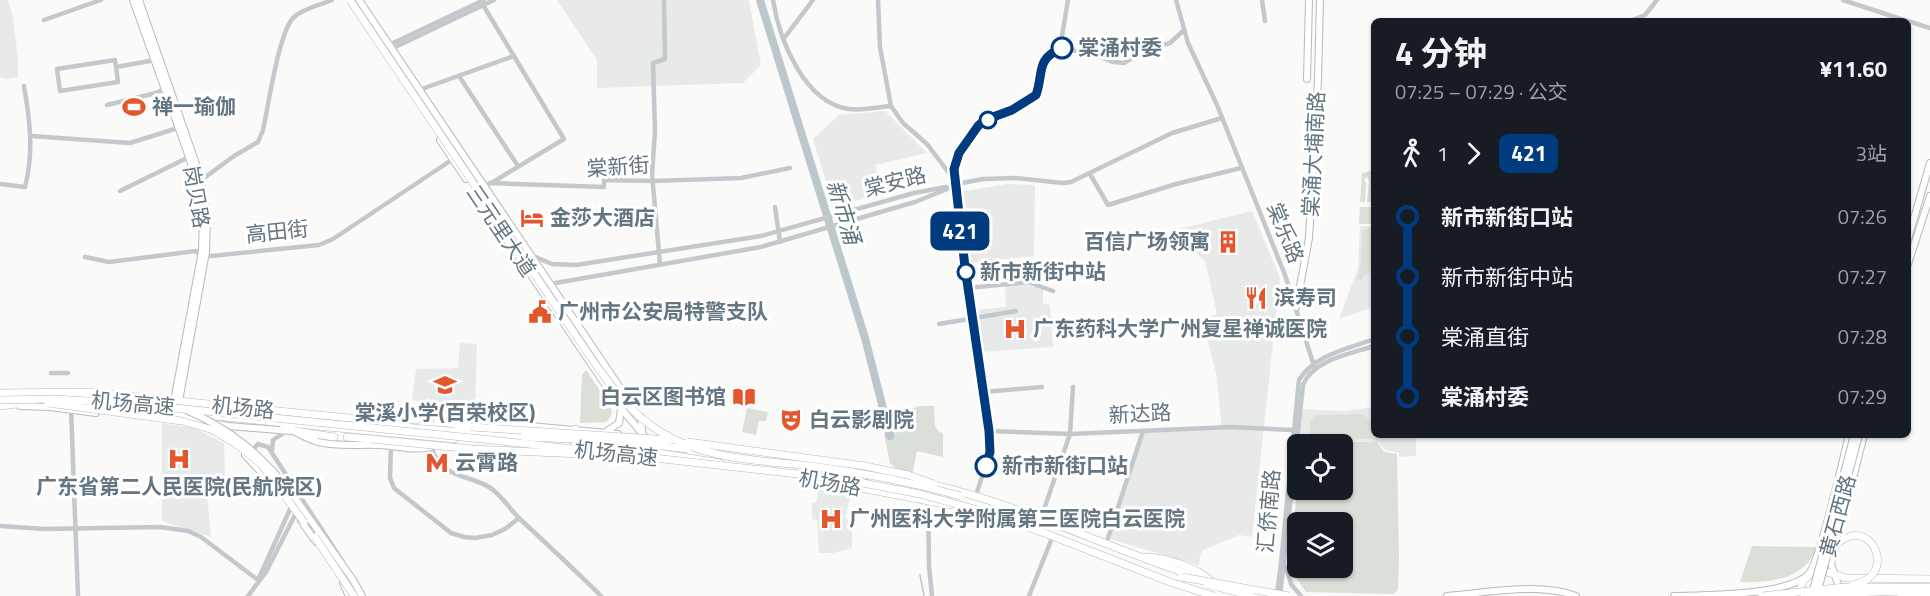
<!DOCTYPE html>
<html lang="zh">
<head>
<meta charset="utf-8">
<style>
  body { margin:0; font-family:"Titillium Web","Noto Sans SC",sans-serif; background:#20242c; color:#f1f3f6; height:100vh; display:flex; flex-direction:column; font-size:22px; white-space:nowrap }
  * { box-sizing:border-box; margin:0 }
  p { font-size:20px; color:#9ea1a6 }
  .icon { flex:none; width:33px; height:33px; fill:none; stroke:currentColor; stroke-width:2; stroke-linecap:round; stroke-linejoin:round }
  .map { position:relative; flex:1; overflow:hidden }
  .side { position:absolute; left:1371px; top:18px; width:540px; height:420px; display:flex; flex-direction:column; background:#171b24; border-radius:9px; box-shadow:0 2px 4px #0004 }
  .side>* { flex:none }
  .badge { padding:0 12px; border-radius:9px; font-size:21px; line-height:39px }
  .buttons { position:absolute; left:1287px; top:434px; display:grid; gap:12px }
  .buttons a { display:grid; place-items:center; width:66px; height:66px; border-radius:9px; background:#171b24; box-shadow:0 2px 4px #0004; font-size:30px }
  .map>.badge { position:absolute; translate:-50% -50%; box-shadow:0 0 0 3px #fff }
  .legs { display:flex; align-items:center; gap:9px; height:66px; padding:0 24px; font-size:20px }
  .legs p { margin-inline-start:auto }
  .overview { display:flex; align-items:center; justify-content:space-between; height:102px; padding:0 24px }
  h1 { font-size:33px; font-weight:700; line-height:45px }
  ul { padding:0 24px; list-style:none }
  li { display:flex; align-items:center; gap:21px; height:60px; font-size:22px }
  li i { display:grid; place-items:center; width:9px; height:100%; margin:0 8px; background:currentColor }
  li i::after { content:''; width:15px; height:15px; margin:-8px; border:4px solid; border-radius:50%; background:#171b24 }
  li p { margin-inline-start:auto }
  li:first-child i { background:linear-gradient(#0000 50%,currentColor 0) }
  li:last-child i { background:linear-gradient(currentColor 50%,#0000 0) }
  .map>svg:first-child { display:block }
</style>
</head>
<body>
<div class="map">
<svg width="1930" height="596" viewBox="0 0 1930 596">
  <rect width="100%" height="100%" fill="#fafaf8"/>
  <g fill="#e8e9e9">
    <path d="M0,0H8L13,18L18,59V77L6,79L0,77Z"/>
    <path d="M557,0H749L761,65L743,83L597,88V60Z"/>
    <path d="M885,111L927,153L875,165L883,193L834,207L813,139L839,115Z"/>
    <path d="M1006,184L1035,185L1034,256L970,263L960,192Z"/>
    <path d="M1252,211L1280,278L1252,537L1239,535L1203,550L1200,555L1199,565L1109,539L1144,431L1222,429L1216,373L1202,320L1217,314L1205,261L1181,239L1179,229Z"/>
    <path d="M1360,226H1374V307L1339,319L1358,268Z"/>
    <path d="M1025,284L1043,289V304L1050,305L1053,347L981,352L976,310L1006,307L1005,286Z"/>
    <path d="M460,343L477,344L475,415L467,413L460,409L412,400L416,369L458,368Z"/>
    <path d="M1374,407V435H1416V456L1399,457V453L1385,450L1378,442L1333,441L1330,444H1298L1302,409L1344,411Z"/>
    <path d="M162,423L194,428L224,443L225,479L207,495L211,537L162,521Z"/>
    <path d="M819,486L851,493L845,518L852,523V548L833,553H819L817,520L812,519V502L816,503Z"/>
  </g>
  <g fill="#dadfd7" fill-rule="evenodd">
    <path d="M1372,163H1374V224H1359L1360,207H1372V202H1367L1369,180L1367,177L1364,180L1366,183L1365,202H1360L1362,173L1371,171Z"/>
    <path d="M1374,227V270H1370V273L1364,275L1361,280L1357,279L1361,264L1362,230Z"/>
    <path d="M586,370L610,405C613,413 612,416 606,422L580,423L582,375Z"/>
    <path d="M919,406H934L935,426L939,432L943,433V457L917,451L911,481L890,463L884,434L897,430L892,413C901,408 910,411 919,406Z"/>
    <path d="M747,408L768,412L766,421H759L756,435L742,432Z"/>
    <path d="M1364,414L1371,423L1368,435L1371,436L1372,439L1310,438V422L1317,415Z"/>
    <path d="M1334,442H1377L1384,452L1397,454L1399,558L1398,590L1393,594L1306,592L1289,567L1297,490L1342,489V444H1332ZM1298,522H1342V567H1298Z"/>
    <path d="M1752,546L1816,547C1807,579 1769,583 1740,582Z"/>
  </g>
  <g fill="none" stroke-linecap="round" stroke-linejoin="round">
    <path stroke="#bbc7cb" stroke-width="1.5" d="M920,575L924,596"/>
    <path stroke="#bbc7cb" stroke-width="8" d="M760,0L865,338L890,436"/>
    <g stroke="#b5babe" stroke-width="8">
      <g id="major">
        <path d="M133,0L189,157L198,186L203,217L202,251L174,401"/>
        <path d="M139,0L195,161L203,190L207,216L206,252L179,401"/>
        <path d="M359,0L631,404"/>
        <path d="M1307,79L1309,0"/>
        <path d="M440,140L466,179"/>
        <path d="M502,232L621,408L649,442L663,453"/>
        <path d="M1908,239L1930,163"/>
        <path d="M1908,264L1930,196"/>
        <path d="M1296,307L1309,238L1318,79L1320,0"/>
        <path d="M67,395L105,399"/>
        <path d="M20,406L50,407L96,413"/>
        <path d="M176,415L228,426L291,431"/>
        <path d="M389,418L418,410L430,409L452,412L475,421L618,434"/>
        <path d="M280,423C292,430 304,438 318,442C339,447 358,444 379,445C396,445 419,453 435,445"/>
        <path d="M607,431L619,423L621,409"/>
        <path d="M629,450L637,448L643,442L641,417"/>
        <path d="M245,455L273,485"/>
        <path d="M836,465L861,470"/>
        <path d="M292,494L353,580L362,596"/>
        <path d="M301,521L316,542"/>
        <path d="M343,583L349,596"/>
        <path d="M1838,593V584L1831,564L1864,435"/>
        <path d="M1447,596C1486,593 1539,582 1576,596"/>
        <path d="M1674,596C1705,595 1784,596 1808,575C1820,563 1843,458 1849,435"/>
      </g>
    </g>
    <g stroke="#b4b9bd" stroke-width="8">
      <g id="highway">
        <path d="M0,393L89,392L379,421L413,428L524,437"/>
        <path d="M77,403L454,439"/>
        <path d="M0,406L33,402"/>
        <path d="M387,420L430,419"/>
        <path d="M443,422L471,427"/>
        <path d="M294,431L334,437"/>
        <path d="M347,437L371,439"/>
        <path d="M573,447L579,440L578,433L575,429"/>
        <path d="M585,447L664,454L720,463"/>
        <path d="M818,471L866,476"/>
        <path d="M802,477L950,505"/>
        <path d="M930,484C1023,505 1107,548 1197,577"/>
        <path d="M1146,557C1167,558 1197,567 1212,582"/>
        <path d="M1245,591L1265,596"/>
        <path d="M1798,596L1803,581L1811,573L1820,570L1846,578L1930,579"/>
      </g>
    </g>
    <g stroke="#c3c8cc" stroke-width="4.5">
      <path d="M480,0L564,139L493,182"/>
      <path d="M773,0C779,39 804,103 849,109C862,111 878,107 891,106"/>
      <path d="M878,0L880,47L891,106L903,123L927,144L952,177"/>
      <path d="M1176,0L1188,43L1217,105L1285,275L1315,369"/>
      <path d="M1262,0L1265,21"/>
      <path d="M1843,0L1907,21"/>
      <path d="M44,20L101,0"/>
      <path d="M1630,21L1645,15L1657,0"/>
      <path d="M1908,21L1930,28"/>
      <path d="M785,37L813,0"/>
      <path d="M389,45L484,0"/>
      <path d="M1060,48L1068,0"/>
      <path d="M391,49L494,0"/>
      <path d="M116,67L115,60L57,69L60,91L118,82L116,67L155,60"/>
      <path d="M459,76L518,166"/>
      <path d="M419,90L514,56"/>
      <path d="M107,105L152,94L168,88"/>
      <path d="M31,136L130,143L181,127"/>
      <path d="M1090,174L1108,205L1176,184L1241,168"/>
      <path d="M200,181L234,156L258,142L263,130C268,108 279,30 294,17C304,8 320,5 332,0"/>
      <path d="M0,184L25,187C34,153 30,120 24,86"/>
      <path d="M485,186L490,183L604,187V180L653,181L741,178L790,168"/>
      <path d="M120,191L191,156"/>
      <path d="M775,207L780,242"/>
      <path d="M533,256L552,264L576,265L761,236L914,193L946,187"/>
      <path d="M85,257L109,262L196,251L201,257L319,245L333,239L453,159"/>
      <path d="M660,264L652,174L655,131L653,63L665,59L664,0"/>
      <path d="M550,284L761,247L915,202L962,183L983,179L1015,178L1063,183L1071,182L1172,133L1222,118"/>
      <path d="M968,288L1028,282L1053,291"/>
      <path d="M939,324L1016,311"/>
      <path d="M51,373H68"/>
      <path d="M984,392L1042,387"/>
      <path d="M71,408L78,596"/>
      <path d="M989,431L1070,434L1231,427L1293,430"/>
      <path d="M391,446L390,478L394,488L451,533L464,537L475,538L492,535L505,529L519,518"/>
      <path d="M431,447C443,480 465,473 489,487C502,495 510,510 521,520C548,545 575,570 601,596"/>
      <path d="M272,450L273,440L285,432"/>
      <path d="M251,452L258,444L268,447L343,562"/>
      <path d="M976,495L988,459L991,444L953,179C952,160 967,130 984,121C1001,112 1020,108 1036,95C1044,72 1034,63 1060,48L1092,54L1113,62L1124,63L1147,49L1170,43L1184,30"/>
      <path d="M928,501L929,566L932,596"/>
      <path d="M1041,518L1070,434L1073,387"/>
      <path d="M0,526L44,529L160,527L188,531L201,537L258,580"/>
      <path d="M1106,544L1143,431"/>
      <path d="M1286,567L1291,584L1301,596"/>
      <path d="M259,578L291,507"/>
      <path d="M1277,594L1281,563L1299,380C1314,355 1348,349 1374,339"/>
      <path d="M248,596L266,572L296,513"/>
      <path d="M1029,596L1052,538"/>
      <path d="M1280,596L1303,385C1313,360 1350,354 1374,346"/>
    </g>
    <use href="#major" stroke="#fff" stroke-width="6"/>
    <use href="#highway" stroke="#fff" stroke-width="7"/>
    <g stroke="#b5babe" stroke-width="8" stroke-linecap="butt">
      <g id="major-bridge">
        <path d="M186,410C231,429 263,456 292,494"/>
        <path d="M1812,594L1854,435"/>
        <path d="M1817,594L1859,435"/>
      </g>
    </g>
    <g stroke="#b4b9bd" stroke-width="8" stroke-linecap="butt">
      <g id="highway-bridge">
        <path d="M350,0L591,358C611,386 630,413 659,431C706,461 764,460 818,467C867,473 914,483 961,496"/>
        <path d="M0,400L53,399L125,403L492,440L842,479L920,494L985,512L1047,534L1170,582L1214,596"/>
        <path d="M48,403L182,421L213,430L236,444L261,464L304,522"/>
        <path d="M471,427L671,440"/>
        <path d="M524,437L620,441L688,449"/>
        <path d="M371,439L472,449L581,454"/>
        <path d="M688,442L865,466L908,475L934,484"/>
        <path d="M315,537L354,596"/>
        <path d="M1827,556C1859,508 1893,557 1870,577C1866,581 1859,583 1853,585"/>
        <path d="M1182,577L1289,596"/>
        <path d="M1207,584L1251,596"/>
        <path d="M1901,593H1930"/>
        <path d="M1804,595L1903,591"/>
        <path d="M1762,596L1845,587H1930"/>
      </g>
    </g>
    <use href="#major-bridge" stroke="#fff" stroke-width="6"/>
    <use href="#highway-bridge" stroke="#fff" stroke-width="7"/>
  </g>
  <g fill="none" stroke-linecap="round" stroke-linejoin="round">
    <g stroke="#fff" stroke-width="14">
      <path id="line-1" d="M986,466L990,452L989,431L965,267L954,169L959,153L978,126L985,120L1012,110L1036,95C1044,73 1035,59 1062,48"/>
    </g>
    <use href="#line-1" stroke="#003b80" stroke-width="9"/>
  </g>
  <defs>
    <g id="stadium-bare" transform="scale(1.8)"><path d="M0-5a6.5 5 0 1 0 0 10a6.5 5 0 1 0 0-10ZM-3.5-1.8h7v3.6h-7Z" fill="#e4572e" stroke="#fff" stroke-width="2.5" paint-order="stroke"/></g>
    <g id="hotel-bare" transform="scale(1.8)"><path d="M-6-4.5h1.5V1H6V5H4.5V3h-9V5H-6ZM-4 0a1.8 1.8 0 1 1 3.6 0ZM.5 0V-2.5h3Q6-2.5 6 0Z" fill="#e4572e" stroke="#fff" stroke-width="2.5" paint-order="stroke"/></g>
    <g id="building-bare" transform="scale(1.8)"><path d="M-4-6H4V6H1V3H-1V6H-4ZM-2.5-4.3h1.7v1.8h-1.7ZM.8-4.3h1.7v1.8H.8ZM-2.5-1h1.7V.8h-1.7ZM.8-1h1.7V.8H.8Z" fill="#e4572e" stroke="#fff" stroke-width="2.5" paint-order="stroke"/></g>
    <g id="restaurant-bare" transform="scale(1.8)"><path d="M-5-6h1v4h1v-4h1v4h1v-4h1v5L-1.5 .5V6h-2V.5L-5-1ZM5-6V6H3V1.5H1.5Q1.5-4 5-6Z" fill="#e4572e" stroke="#fff" stroke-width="2.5" paint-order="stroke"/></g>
    <g id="civic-bare" transform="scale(1.8)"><path d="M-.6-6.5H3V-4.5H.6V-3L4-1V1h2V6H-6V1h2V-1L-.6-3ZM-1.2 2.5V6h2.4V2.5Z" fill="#e4572e" stroke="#fff" stroke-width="2.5" paint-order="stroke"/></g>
    <g id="hospital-bare" transform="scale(1.8)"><path d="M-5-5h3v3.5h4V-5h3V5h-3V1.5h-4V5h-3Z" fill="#e4572e" stroke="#fff" stroke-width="2.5" paint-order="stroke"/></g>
    <g id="school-bare" transform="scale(1.8)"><path d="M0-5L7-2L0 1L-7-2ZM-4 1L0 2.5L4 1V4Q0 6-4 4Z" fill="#e4572e" stroke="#fff" stroke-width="2.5" paint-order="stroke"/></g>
    <g id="library-bare" transform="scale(1.8)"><path d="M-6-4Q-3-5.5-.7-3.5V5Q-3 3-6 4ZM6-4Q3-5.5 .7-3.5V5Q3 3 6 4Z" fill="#e4572e" stroke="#fff" stroke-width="2.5" paint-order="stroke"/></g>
    <g id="theatre-bare" transform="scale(1.8)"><path d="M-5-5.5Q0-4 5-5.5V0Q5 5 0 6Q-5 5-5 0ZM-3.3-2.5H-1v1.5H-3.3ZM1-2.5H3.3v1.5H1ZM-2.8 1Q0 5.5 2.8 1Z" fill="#e4572e" stroke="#fff" stroke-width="2.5" paint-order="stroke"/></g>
    <g id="metro-bare" transform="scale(1.8)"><path d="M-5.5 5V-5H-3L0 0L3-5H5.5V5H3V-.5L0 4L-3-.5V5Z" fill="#e4572e" stroke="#fff" stroke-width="2.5" paint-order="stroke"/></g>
  </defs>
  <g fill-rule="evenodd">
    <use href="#stadium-bare" x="134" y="107"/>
    <use href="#hotel-bare" x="532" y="218"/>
    <use href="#building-bare" x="1228" y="242"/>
    <use href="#restaurant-bare" x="1256" y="298"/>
    <use href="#civic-bare" x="540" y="312"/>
    <use href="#hospital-bare" x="1015" y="329"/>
    <use href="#school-bare" x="445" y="385"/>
    <use href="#library-bare" x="744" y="397"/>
    <use href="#theatre-bare" x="791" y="420"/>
    <use href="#hospital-bare" x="179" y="459"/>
    <use href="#metro-bare" x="437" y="463"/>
    <use href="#hospital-bare" x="831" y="519"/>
  </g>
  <g fill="#fff" stroke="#003b80" stroke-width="3">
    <circle cx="1062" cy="48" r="10"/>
    <circle cx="988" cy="120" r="8"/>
    <circle cx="966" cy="272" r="8"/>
    <circle cx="986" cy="466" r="10"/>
  </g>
  <g text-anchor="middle" stroke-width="6" stroke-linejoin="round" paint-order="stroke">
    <g font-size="21" font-weight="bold" fill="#657683" stroke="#fff" text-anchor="start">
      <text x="1078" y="55">棠涌村委</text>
      <text x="980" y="279">新市新街中站</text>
      <text x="1002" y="473">新市新街口站</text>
    </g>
    <g font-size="21" font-weight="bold" fill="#657683" stroke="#fff" text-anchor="start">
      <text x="152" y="114">禅一瑜伽</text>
      <text x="550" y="225">金莎大酒店</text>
      <text x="1210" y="249" text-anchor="end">百信广场领寓</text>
      <text x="1274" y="305">滨寿司</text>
      <text x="558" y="319">广州市公安局特警支队</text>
      <text x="1033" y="336">广东药科大学广州复星禅诚医院</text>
      <text x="726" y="404" text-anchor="end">白云区图书馆</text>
      <text x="445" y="420" text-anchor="middle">棠溪小学(百荣校区)</text>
      <text x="809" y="427">白云影剧院</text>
      <text x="455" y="470">云霄路</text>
      <text x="179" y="494" text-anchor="middle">广东省第二人民医院(民航院区)</text>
      <text x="849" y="526">广州医科大学附属第三医院白云医院</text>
    </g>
    <g font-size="21" fill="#657683" stroke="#fff">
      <text transform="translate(1314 154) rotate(-87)" y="7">棠涌大埔南路</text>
      <text transform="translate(618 167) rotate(-4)" y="7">棠新街</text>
      <text transform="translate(895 182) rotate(-14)" y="7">棠安路</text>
      <text transform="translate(196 197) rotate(80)" y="7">岗贝路</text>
      <text transform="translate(501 231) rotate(56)" y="7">三元里大道</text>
      <text transform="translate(277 232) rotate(-6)" y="7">高田街</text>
      <text transform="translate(1285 233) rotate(68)" y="7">棠乐路</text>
      <text transform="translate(133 404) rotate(5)" y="7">机场高速</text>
      <text transform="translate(243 408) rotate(6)" y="7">机场路</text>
      <text transform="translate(1140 414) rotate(-3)" y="7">新达路</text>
      <text transform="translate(616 454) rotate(6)" y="7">机场高速</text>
      <text transform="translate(830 483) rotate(10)" y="7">机场路</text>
      <text transform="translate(1269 511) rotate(-85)" y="7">汇侨南路</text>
      <text transform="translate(1838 516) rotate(-75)" y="7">黄石西路</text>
    </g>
    <g font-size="22" font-style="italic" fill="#60757c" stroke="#fff">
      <text transform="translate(844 212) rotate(73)" y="8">新市涌</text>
    </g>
  </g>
</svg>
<div class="buttons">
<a><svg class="icon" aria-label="locate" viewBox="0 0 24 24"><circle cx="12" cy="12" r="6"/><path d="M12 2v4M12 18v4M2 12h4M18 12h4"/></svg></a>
<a><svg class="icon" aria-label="layers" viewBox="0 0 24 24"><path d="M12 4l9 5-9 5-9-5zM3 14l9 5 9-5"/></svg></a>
</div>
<b class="badge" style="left:960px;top:231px;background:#003b80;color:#fff">421</b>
<section class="side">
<div class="overview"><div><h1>4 分钟</h1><p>07:25 – 07:29 · 公交</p></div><b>¥11.60</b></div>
<div class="legs"><svg class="icon" aria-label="walk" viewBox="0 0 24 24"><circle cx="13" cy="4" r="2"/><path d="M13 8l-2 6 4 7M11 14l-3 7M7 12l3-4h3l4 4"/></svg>1<svg class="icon" aria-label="forward" viewBox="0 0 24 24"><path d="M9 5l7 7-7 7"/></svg><b class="badge" style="background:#003b80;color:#fff">421</b><p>3站</p></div>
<ul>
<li><i style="color:#003b80"></i><b>新市新街口站</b><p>07:26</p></li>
<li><i style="color:#003b80"></i><span>新市新街中站</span><p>07:27</p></li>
<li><i style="color:#003b80"></i><span>棠涌直街</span><p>07:28</p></li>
<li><i style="color:#003b80"></i><b>棠涌村委</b><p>07:29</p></li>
</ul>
</section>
</div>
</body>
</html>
